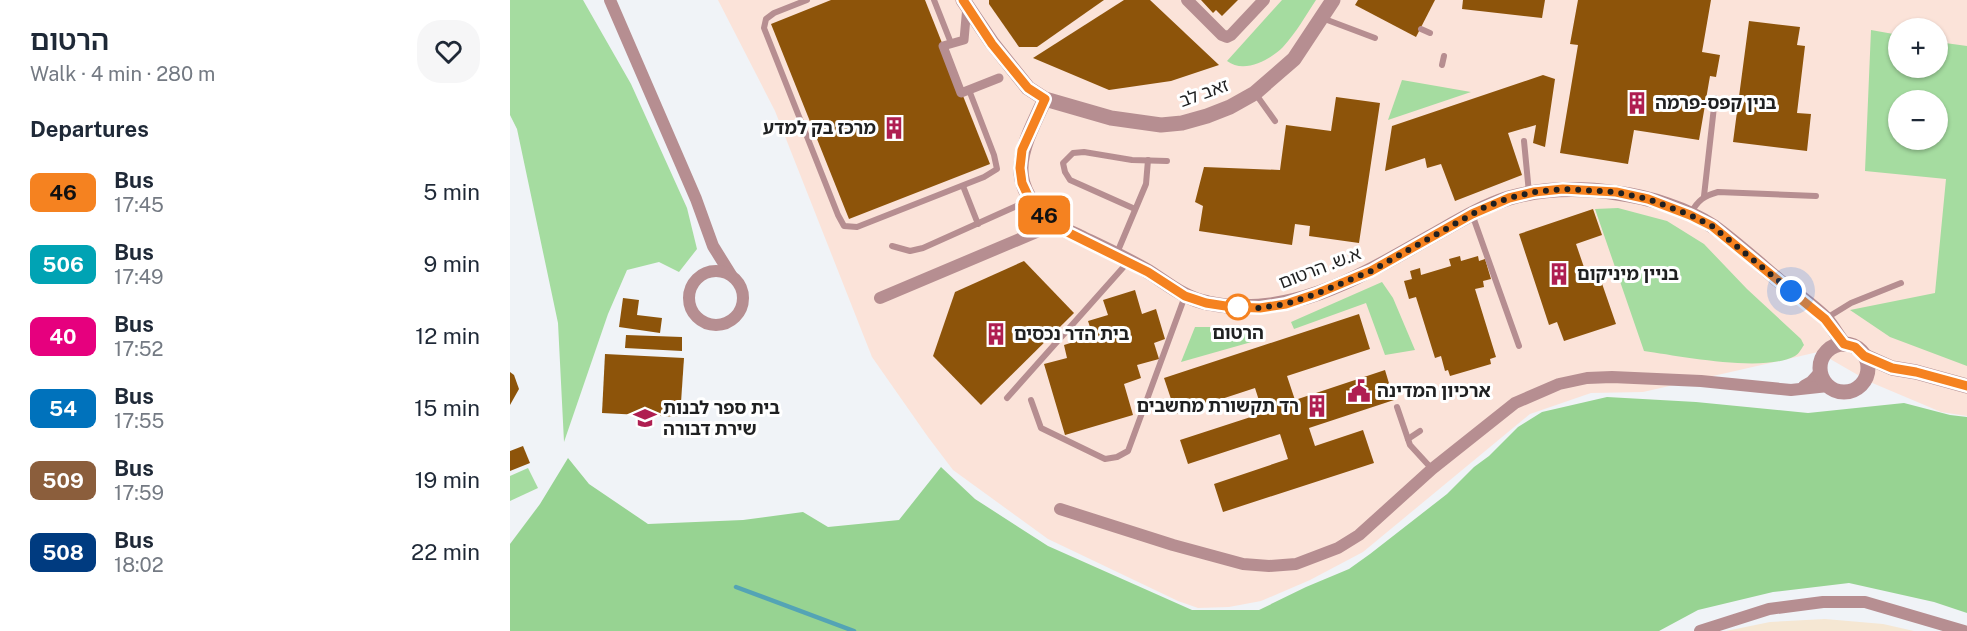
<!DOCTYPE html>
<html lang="en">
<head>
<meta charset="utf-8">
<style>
  body { margin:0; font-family:"Public Sans","Noto Sans Hebrew",sans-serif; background:#f6f6f7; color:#1f2937; height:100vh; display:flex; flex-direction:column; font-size:22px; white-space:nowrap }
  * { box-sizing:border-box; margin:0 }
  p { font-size:20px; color:#747a83 }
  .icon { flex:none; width:33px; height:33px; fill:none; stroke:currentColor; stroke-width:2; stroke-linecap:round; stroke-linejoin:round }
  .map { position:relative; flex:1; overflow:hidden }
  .side { display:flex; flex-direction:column; background:#fff; width:510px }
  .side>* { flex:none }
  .badge { padding:0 12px; border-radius:9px; font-size:21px; line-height:39px }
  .tools { position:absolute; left:1378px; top:18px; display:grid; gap:12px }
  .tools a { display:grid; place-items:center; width:60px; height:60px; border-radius:50%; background:#fff; box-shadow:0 2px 4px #0004; font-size:30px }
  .you { position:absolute; width:30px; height:30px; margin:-15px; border:4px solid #fff; border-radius:50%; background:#1a73e8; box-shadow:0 0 0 9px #1a73e833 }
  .map>.badge { position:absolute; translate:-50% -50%; box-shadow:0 0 0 3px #fff }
  h2 { padding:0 30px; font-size:22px; line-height:54px }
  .round { display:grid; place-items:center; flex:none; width:63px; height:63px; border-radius:24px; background:#f6f6f7 }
  .overview { display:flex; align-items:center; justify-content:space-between; height:102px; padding:0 30px }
  h1 { font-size:28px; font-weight:600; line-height:45px }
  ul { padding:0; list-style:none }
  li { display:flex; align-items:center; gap:18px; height:72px; padding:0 30px }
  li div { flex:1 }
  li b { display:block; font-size:22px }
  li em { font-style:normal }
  li .badge { min-width:66px; font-weight:700; text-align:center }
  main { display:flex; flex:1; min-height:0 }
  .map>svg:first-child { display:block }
</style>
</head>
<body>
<main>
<section class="side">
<div class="overview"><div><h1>הרטום</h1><p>Walk · 4 min · 280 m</p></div><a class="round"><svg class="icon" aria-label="heart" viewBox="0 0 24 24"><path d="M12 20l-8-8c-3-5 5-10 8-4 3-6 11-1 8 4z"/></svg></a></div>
<h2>Departures</h2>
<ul>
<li><span class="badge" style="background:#f58220;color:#111">46</span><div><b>Bus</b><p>17:45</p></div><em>5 min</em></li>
<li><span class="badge" style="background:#00a3b4;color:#fff">506</span><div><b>Bus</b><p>17:49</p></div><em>9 min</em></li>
<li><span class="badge" style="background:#e6007e;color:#fff">40</span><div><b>Bus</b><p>17:52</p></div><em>12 min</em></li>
<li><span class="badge" style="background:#0072bc;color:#fff">54</span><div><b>Bus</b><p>17:55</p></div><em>15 min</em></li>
<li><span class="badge" style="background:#8b5e3c;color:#fff">509</span><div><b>Bus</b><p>17:59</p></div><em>19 min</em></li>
<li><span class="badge" style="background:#003b80;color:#fff">508</span><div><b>Bus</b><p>18:02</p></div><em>22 min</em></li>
</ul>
</section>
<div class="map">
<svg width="1457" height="631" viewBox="0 0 1457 631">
  <rect width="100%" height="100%" fill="#f0f3f7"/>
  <path fill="#fbe3d9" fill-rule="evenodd" d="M208,0H1457V416L1431,412L1360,382L1308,352L1133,392L1081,393L1020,414L853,552L800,580L751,601L719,607L688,608L668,601L538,539L443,470L418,437L362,357L265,111ZM1389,28H1428V68H1389ZM1389,100H1428V140H1389Z"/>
  <path fill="#f5e7d3" d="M1315,619L1373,624L1404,631H1216L1260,622Z"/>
  <g fill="#a5dca0" fill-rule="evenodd">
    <path d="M0,0H73L121,84L177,208L187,249L169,272L149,262L117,270L98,314L54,442L48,323L7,129L0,115Z"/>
    <path d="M772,0H806C796,15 786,33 773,47C760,60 734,74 717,61Z"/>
    <path d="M1361,30L1389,35V68H1428V42L1457,46V366L1380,337L1340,310L1425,293L1436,179L1355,171ZM1389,100H1428V140H1389Z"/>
    <path d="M892,80L961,92L878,120Z"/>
    <path d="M1108,208L1157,221L1194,244L1237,289L1291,339L1294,345C1291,349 1289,354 1285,356C1253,373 1170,356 1134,351L1085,209Z"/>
    <path d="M872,282L883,298L905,350L875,355L856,303L784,329L781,322Z"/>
    <path d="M685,327H742L745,341L671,362Z"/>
    <path d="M18,468L28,488L0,501V476Z"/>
  </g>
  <path fill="#97d392" d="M1097,397L1186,402L1298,413L1394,403L1440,415L1457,417V613L1424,602L1339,583L1263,592L1188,610L1149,631H0V544L30,504L58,458L79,484L138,524L233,520L293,512L318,527L389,520L431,467L465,499L538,546L682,610H749L796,587L839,569L860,554L937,494L964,467L979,456L1008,427L1032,412Z"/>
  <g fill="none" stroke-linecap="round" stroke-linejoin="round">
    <path stroke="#54a4b5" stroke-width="4.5" d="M226,587L344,631"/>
  </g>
  <g fill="#8d540a">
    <path d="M321,0H415L480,164L339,219L261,24Z"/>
    <path d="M479,0H594L527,47H509L479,4Z"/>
    <path d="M614,0H640L709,65L661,81L599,90L523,58Z"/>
    <path d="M691,0H728L712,16L706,10L703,13Z"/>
    <path d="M848,0H925L906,37L845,5Z"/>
    <path d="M953,0H1035L1032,18L952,9Z"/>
    <path d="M1068,0H1201L1192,52L1210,55L1206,77L1200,76L1189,140L1124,130L1118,164L1050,153L1068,45L1060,44Z"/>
    <path d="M1239,21L1290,27L1287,45L1295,46L1287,113L1301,114L1297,151L1223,142Z"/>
    <path d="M1033,75L1045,79L1035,147L1023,143L1026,125L998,133L1012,175L945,201L931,164L917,168L915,158L875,171L882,126Z"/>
    <path d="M826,97L870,103L849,243L799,236L800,226L785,224L782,245L689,231L693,206L685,202L694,167L770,170L776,125L821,131Z"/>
    <path d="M1083,209L1092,235L1066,244L1077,276L1088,272L1106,324L1054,341L1047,322L1039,325L1009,234Z"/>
    <path d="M950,256L951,261L968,256L969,261L975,259L981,279L973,281L974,287L965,289L986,357L980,359L981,364L940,376L938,370L935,371L931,356L925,358L906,297L899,299L894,281L902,279L900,271L910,268L911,275L941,266L939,259Z"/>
    <path d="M514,261L564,313L471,405L423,356L445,292Z"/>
    <path d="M625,290L632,314L646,309L655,339L644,343L649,359L627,365L631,378L614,384L623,415L555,435L534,364L557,358L554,345L583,336L578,321L598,315L593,300Z"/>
    <path d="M113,298L129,300L127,315L152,318L150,333L109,327Z"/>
    <path d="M849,314L860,349L777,376L785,400L875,370L884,400L799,428L805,446L853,430L864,463L713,512L704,484L778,459L770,434L678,464L670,440L753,413L745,388L666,414L654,378Z"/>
    <path d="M116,335L172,337V351L115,348Z"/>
    <path d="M95,354L174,358L170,417L92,413Z"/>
    <path d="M0,372L4,375L9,389L0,405Z"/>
    <path d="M13,446L20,463L0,471V451Z"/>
  </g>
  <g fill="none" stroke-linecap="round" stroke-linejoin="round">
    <g stroke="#b68e91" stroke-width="6">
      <path d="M297,0L264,13L256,19L254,28L328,215L334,226L347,227L474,177L487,169L484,155L459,90"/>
      <path d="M424,0L441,43"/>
      <path d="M812,18L865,38"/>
      <path d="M911,29L920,33"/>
      <path d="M932,65L934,56"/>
      <path d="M745,93L765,121"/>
      <path d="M1014,141L1019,193"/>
      <path d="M453,186L468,224"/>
      <path d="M1194,196L1205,98"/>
      <path d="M625,209L560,180L555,172L553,163L563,153L574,152L622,160L657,161"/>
      <path d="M1181,213C1188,200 1194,196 1208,192L1306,196"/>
      <path d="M962,214L1009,346"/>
      <path d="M382,246L400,251L413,248L520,200"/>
      <path d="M607,253L636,184L638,160"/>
      <path d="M1315,319L1341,303L1391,283"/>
      <path d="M497,398L618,262"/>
      <path d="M521,400L531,428L595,459L607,457L618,451L675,296"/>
      <path d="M887,407L900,445L922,469"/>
      <path d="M898,439L910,431"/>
    </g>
    <path stroke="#b68e91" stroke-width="9" d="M457,6L454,40L433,46L451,93L489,78"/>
    <g stroke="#b68e91" stroke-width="12">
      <path d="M100,0L186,199L203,246L221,275"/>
      <path d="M677,0L712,35L717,37L721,35L754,0"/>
      <circle cx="206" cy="298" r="27"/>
      <path d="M370,298L543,225"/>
      <path d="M1294,386L1301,382L1311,371"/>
      <path d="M550,509L663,545L733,564L759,566L786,564L828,548L849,535L922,469L1005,403L1049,384L1077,378L1102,377L1191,381L1281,390L1318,386"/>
      <path d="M1190,631L1259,609L1313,602H1355L1454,631"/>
    </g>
    <g stroke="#b68e91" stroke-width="15">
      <path d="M453,0L482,43L518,88L535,99L601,118L651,125L672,123L697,116L720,107L745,93L784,59L823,0"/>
      <path d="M535,99C512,148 492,182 542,223C549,229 561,232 570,237C593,248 617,259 639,272C658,284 675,299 698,303C783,321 858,272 929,232C952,219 974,206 999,198C1033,188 1072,188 1107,193C1138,197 1178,209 1204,227C1226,243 1247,262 1268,280C1284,293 1302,305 1316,319C1323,327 1328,337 1334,344"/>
      <circle cx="1334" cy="368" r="24"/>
      <path d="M1355,356L1382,368L1406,372L1457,386"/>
    </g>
  </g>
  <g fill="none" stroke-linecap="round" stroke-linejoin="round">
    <g stroke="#fff" stroke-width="14">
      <path id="line" d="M453,0L482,44L518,88L535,99L512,150L510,168L512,183L520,200L543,225L638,272L675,296L696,303L722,307L750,308L776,304L806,294L861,271L962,214L999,198L1024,192L1053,189L1106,192L1138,199L1180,215L1202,226L1315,319L1334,344L1345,347L1354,356L1382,368L1406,372L1457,386"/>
    </g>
    <use href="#line" stroke="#f58220" stroke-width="9"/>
    <path stroke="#1f2021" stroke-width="6" stroke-dasharray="0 10.8" d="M728,307H722L750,308L776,304L806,294L861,271L975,207L999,198L1024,192L1053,189L1106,192L1138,199L1180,215L1202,226L1281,291"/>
  </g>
  <defs>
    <g id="building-bare" transform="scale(1.8)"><path d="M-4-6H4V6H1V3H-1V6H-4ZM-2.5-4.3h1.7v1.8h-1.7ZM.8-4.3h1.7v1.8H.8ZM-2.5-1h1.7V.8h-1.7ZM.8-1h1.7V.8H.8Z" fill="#af1e51" stroke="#fff" stroke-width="2.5" paint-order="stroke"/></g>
    <g id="civic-bare" transform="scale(1.8)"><path d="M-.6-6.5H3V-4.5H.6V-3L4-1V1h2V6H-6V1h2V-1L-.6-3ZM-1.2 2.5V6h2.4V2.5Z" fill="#af1e51" stroke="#fff" stroke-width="2.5" paint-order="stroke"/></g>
    <g id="school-bare" transform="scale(1.8)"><path d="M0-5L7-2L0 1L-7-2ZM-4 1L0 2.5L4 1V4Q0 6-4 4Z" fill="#af1e51" stroke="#fff" stroke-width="2.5" paint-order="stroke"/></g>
  </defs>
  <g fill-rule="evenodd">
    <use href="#building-bare" x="1127" y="103"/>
    <use href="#building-bare" x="384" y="128"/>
    <use href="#building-bare" x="1049" y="274"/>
    <use href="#building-bare" x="486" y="334"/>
    <use href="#civic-bare" x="849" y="391"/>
    <use href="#building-bare" x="807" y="406"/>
    <use href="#school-bare" x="135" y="418"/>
  </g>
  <circle fill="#fff" stroke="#f58220" stroke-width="3" cx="728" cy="307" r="12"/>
  <g text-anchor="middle" stroke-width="6" stroke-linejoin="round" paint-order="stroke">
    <g font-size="18" fill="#1f2021" stroke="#fff">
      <text transform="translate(694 93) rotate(-20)" y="6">זאב לב</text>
      <text transform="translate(810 268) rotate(-21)" y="6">א.ש. הרטום</text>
    </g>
    <g font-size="18" font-weight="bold" fill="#1f2021" stroke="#fff" text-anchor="start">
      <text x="1145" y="109">בנין קפס-פרמה</text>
      <text x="366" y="134" text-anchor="end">מרכז בק למדע</text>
      <text x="1067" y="280">בניין מיניקום</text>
      <text x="504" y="340">בית הדר נכסים</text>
      <text x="867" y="397">ארכיון המדינה</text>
      <text x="789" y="412" text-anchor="end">רד תקשורת מחשבים</text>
      <text x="153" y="414">בית ספר לבנות<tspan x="153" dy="21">שירת דבורה</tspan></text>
    </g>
    <g font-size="18" font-weight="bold" fill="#1f2021" stroke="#fff">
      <text x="728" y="339">הרטום</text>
    </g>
  </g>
</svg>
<div class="tools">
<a>+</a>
<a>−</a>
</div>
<div class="you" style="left:1281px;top:291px"></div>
<b class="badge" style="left:534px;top:215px;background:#f58220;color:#111">46</b>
</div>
</main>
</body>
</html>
